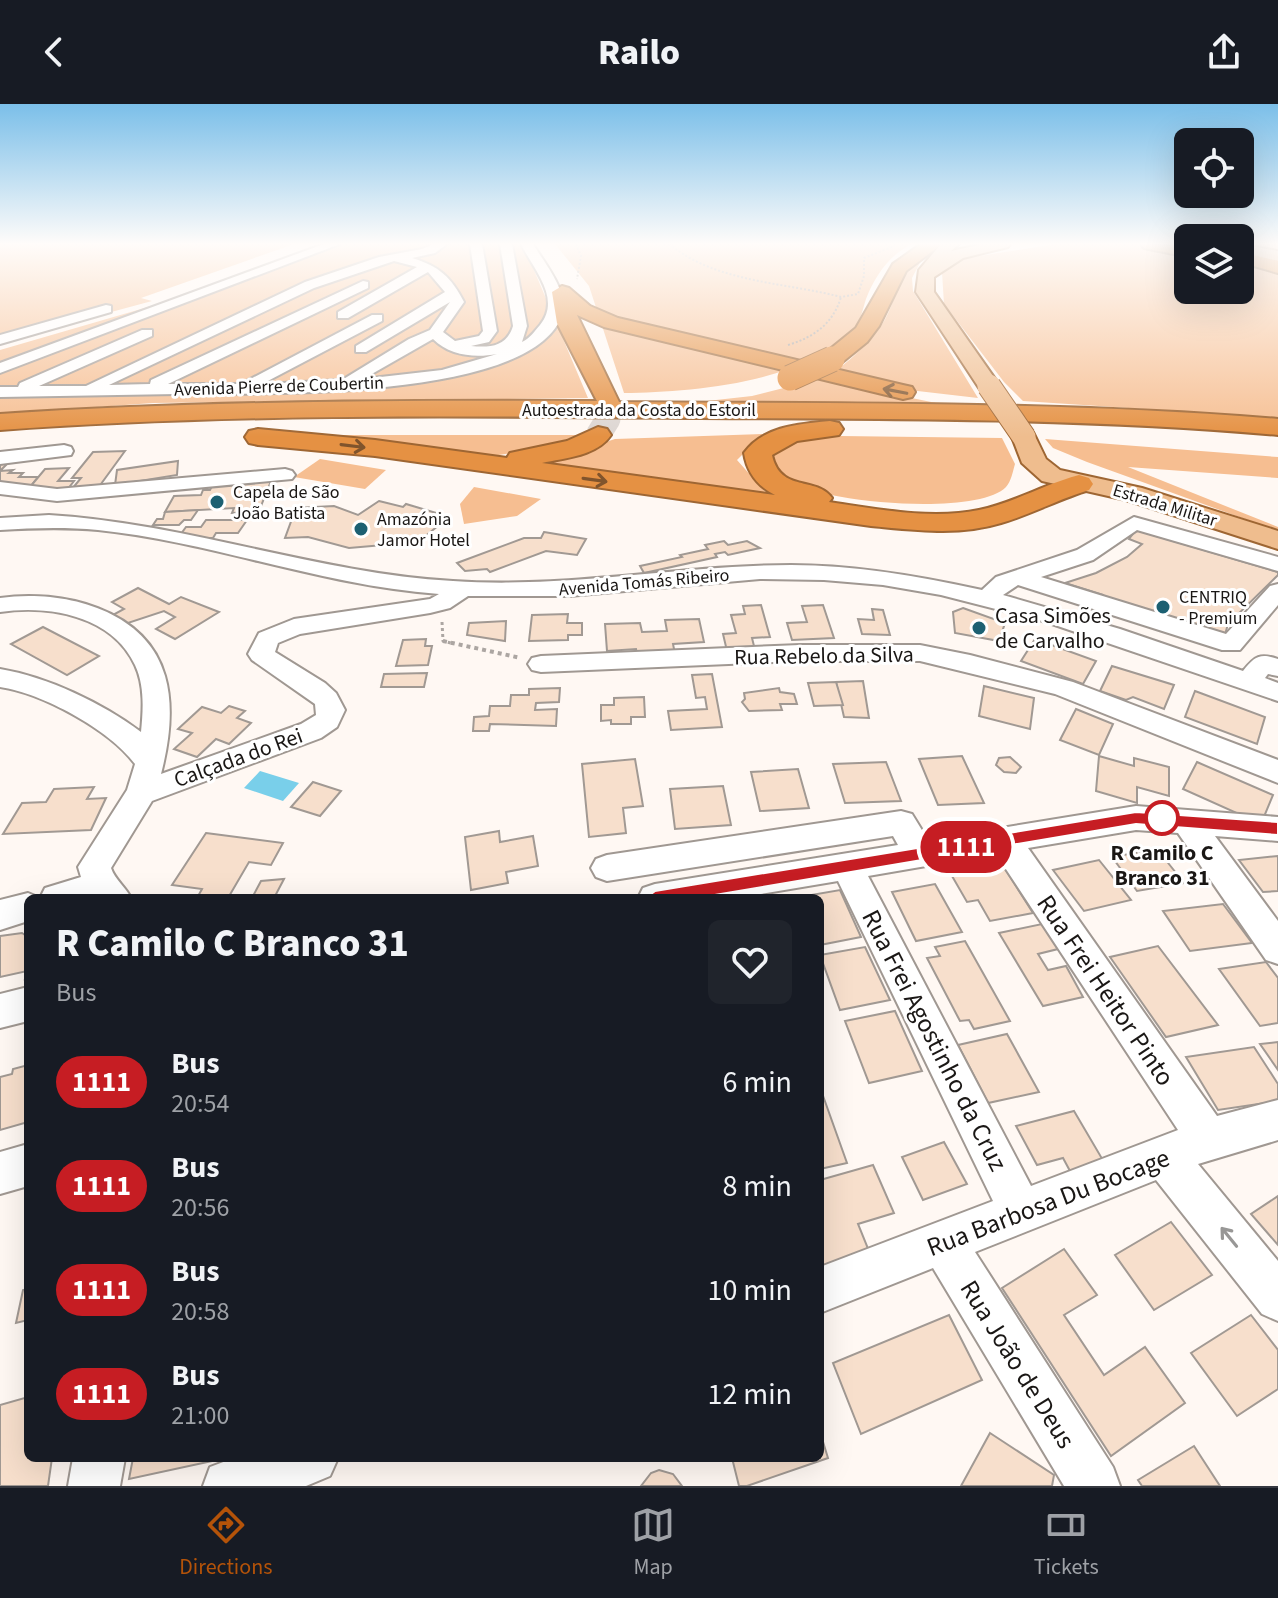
<!DOCTYPE html>
<html lang="en">
<head>
<meta charset="utf-8">
<style>
  body { margin:0; font-family:"Source Sans 3",sans-serif; background:#20242c; color:#f1f3f6; height:100vh; display:flex; flex-direction:column; font-size:30px; white-space:nowrap }
  * { box-sizing:border-box; margin:0 }
  p { font-size:26px; color:#9ea1a6 }
  .icon { flex:none; width:44px; height:44px; fill:none; stroke:currentColor; stroke-width:2; stroke-linecap:round; stroke-linejoin:round }
  .map { position:relative; flex:1; overflow:hidden }
  .drawer { position:absolute; left:24px; top:790px; width:800px; height:568px; display:flex; flex-direction:column; background:#171b24; border-radius:12px; box-shadow:0 8px 32px #0002 }
  .drawer>* { flex:none }
  .badge { padding:0 16px; border-radius:26px; font-size:28px; line-height:52px }
  .fabs { position:absolute; left:1174px; top:24px; display:grid; gap:16px }
  .fabs a { display:grid; place-items:center; width:80px; height:80px; border-radius:12px; background:#171b24; box-shadow:0 8px 32px #0002; font-size:40px }
  .map>.badge { position:absolute; translate:-50% -50%; box-shadow:0 0 0 4px #fff }
  .round { display:grid; place-items:center; flex:none; width:84px; height:84px; border-radius:12px; background:#20242c }
  .summary { display:flex; align-items:center; justify-content:space-between; height:136px; padding:0 32px }
  h1 { font-size:38px; font-weight:800; line-height:60px }
  ul { padding:0; list-style:none }
  li { display:flex; align-items:center; gap:24px; height:104px; padding:0 32px }
  li div { flex:1 }
  li b { display:block; font-size:30px }
  li em { font-style:normal }
  li .badge { min-width:88px; font-weight:700; text-align:center }
  header { display:flex; justify-content:space-between; align-items:center; height:104px; padding:0 32px; background:#171b24; font-size:36px; font-weight:800 }
  .tab-bar { display:flex; justify-content:space-around; align-items:center; height:112px; border-top:2px solid #363941; background:#171b24; font-size:22px; color:#9ea1a6 }
  .tab-bar a { display:grid; justify-items:center; gap:4px }
  .tab-bar .on { color:#b45309 }
  .map>svg:first-child { display:block }
</style>
</head>
<body>
<header><svg class="icon" aria-label="back" viewBox="0 0 24 24"><path d="M15 5l-7 7 7 7"/></svg>Railo<svg class="icon" aria-label="share" viewBox="0 0 24 24"><path d="M12 15V3M7 8l5-5 5 5M5 13v7h14v-7"/></svg></header>
<div class="map">
<svg width="1278" height="1382" viewBox="0 0 1278 1382">
  <rect width="100%" height="100%" fill="#fff8f3"/>
  <g fill="#f6be91">
    <path d="M0,140H294L141,194L152,197L0,238Z"/>
    <path d="M344,140H523L588,294L153,299L0,310V246L251,173Z"/>
    <path d="M555,140H912C889,151 875,172 866,195C863,204 861,216 855,223C808,279 692,288 624,289L589,182Z"/>
    <path d="M1056,140H1188V186H1240V140H1278V314L1023,297L1004,278L944,200L942,168L966,154Z"/>
    <path d="M925,149L912,174L913,187L978,294L909,286L834,269C855,251 878,233 889,207C903,177 895,171 925,149Z"/>
    <path d="M819,275L941,300L698,298L752,292Z"/>
    <path d="M763,330L737,356L769,392L534,361L615,335Z"/>
    <path d="M320,331H580L536,345L486,353Z"/>
    <path d="M839,332L1002,334L1015,360C1013,367 1011,378 1006,383C977,413 815,399 782,374C775,368 773,361 771,352C790,334 814,334 839,332Z"/>
    <path d="M1045,335L1278,353V374L1128,363L1278,423V427L1087,358L1053,344Z"/>
    <path d="M320,355L386,366L365,385L294,373Z"/>
    <path d="M474,383L541,395L517,412L464,420L460,400Z"/>
  </g>
  <path fill="#79cfea" d="M260,667L299,679L283,697L244,684Z"/>
  <g fill="#f7dfcc" stroke="#a19993" stroke-width="2">
    <path d="M125,347L98,384L72,385L81,374H72L93,348Z"/>
    <path d="M12,355L0,367L13,366L9,369H23L19,373H38L30,383L0,380V359Z"/>
    <path d="M178,357L177,371L115,381L117,366Z"/>
    <path d="M69,364L58,377H74L67,386L30,383L45,365Z"/>
    <path d="M271,377L259,407L232,409L234,404L165,408L174,392L201,391L203,386H210L213,380Z"/>
    <path d="M379,397L403,403L406,400L443,411L439,415L444,417L418,438L349,444L308,433L285,434L296,404L334,402L358,411Z"/>
    <path d="M198,406L191,416H184L179,421H153L157,415H163L165,408Z"/>
    <path d="M206,416H247L238,429H216L213,434H178L186,423H201Z"/>
    <path d="M1136,426L1278,468V471L1228,520L1224,534L1101,498L1103,491L1065,479L1096,469L1127,453L1142,440L1129,435Z"/>
    <path d="M544,428L586,435L577,451L546,447L490,468L487,465L465,467L457,459L524,434H541Z"/>
    <path d="M724,437L728,441L747,437L760,444L728,451L725,448L715,450L717,453L644,469L640,462L682,453L680,451L708,445L705,441Z"/>
    <path d="M138,484L169,500L181,493L219,508L175,535L156,525L175,513L164,507L125,520L111,512L124,505L112,498Z"/>
    <path d="M761,501L770,533L752,534L755,546L727,547L723,530L736,529L731,511L745,510L743,502Z"/>
    <path d="M823,501L834,534L792,536L787,519L807,518L802,502Z"/>
    <path d="M963,504L1005,519L999,537L955,529L953,508Z"/>
    <path d="M872,505L883,506L890,531L862,530L858,515L874,516Z"/>
    <path d="M568,510L567,519H582V531H568V536L529,537L532,511Z"/>
    <path d="M699,515L704,538L673,540L675,550L637,551L636,545L607,547L605,520L640,519L642,528L667,527L665,516Z"/>
    <path d="M506,517L505,537L467,531L469,519Z"/>
    <path d="M43,523L99,552L67,571L11,540Z"/>
    <path d="M426,535L425,542H432L428,561L396,562L403,536Z"/>
    <path d="M1035,535L1096,557L1083,580L1021,557Z"/>
    <path d="M1112,562L1174,581L1164,605L1133,593L1126,596L1100,587Z"/>
    <path d="M427,569L424,583H381L384,570Z"/>
    <path d="M712,570L722,623L671,626L668,607L707,605L705,593L696,594L692,571Z"/>
    <path d="M863,577L869,614L844,613L836,578Z"/>
    <path d="M836,578L843,601L814,602L808,579Z"/>
    <path d="M984,582L1034,594L1030,625L979,612Z"/>
    <path d="M560,584L559,598L536,599L535,606L557,605L556,622L490,620L489,627H473L474,613L489,612L490,602H510L511,591H529V585Z"/>
    <path d="M779,584L780,588L794,590L797,600H780L782,606L749,607L742,598L745,595L744,589Z"/>
    <path d="M1195,587L1265,613L1257,640L1185,613Z"/>
    <path d="M644,593L645,613H631V620H611V616L601,617V601H614V594Z"/>
    <path d="M229,602L245,607L237,614L251,619L229,640L216,635L197,653L174,645L192,629L178,625L202,603L221,609Z"/>
    <path d="M1076,605L1113,620L1099,651L1060,636Z"/>
    <path d="M962,652L984,699L938,701L919,655Z"/>
    <path d="M1099,652L1134,662V654L1169,663V692L1137,683V699L1096,687Z"/>
    <path d="M1010,653L1021,663L1016,669L1004,668L996,661L999,654Z"/>
    <path d="M635,655L643,702L623,704L626,729L589,733L582,660Z"/>
    <path d="M886,658L901,697L845,699L833,660Z"/>
    <path d="M1197,658L1273,691L1261,720L1183,685Z"/>
    <path d="M798,665L809,704L760,707L751,668Z"/>
    <path d="M313,678L341,687L320,712L291,703Z"/>
    <path d="M723,682L731,721L675,725L670,685Z"/>
    <path d="M94,683L87,695L106,694L91,726L3,730L22,699L46,698L54,685Z"/>
    <path d="M499,727L500,738L533,732L538,762L506,768L508,779L471,786L465,733Z"/>
    <path d="M206,729L283,739L271,761L249,758L228,794H197L202,785L172,781Z"/>
    <path d="M1157,745L1184,779L1137,787L1112,753Z"/>
    <path d="M1278,752V787L1263,788L1239,756Z"/>
    <path d="M1099,756L1131,796L1084,807L1053,766Z"/>
    <path d="M1004,763L1033,809L990,817L978,796L967,798L952,772Z"/>
    <path d="M284,775L274,794H252L261,777Z"/>
    <path d="M935,780L962,828L916,837L892,788Z"/>
    <path d="M840,786L861,833L820,841V794H794Z"/>
    <path d="M1223,800L1252,839L1190,847L1163,807Z"/>
    <path d="M1042,820L1058,845L1038,850L1048,866L1066,862L1083,893L1043,902L999,829Z"/>
    <path d="M22,829L28,833V874L25,875L27,867L0,873V832Z"/>
    <path d="M965,837L1010,917L974,925L969,916L960,917L927,854L940,852L935,843Z"/>
    <path d="M1158,842L1218,921L1166,933L1110,853Z"/>
    <path d="M865,843L890,896L840,906L820,851Z"/>
    <path d="M1266,858L1278,874V919L1260,922L1219,865Z"/>
    <path d="M895,907L922,967L869,979L845,917Z"/>
    <path d="M1007,930L1039,988L988,999L958,941Z"/>
    <path d="M1278,938V966L1260,940Z"/>
    <path d="M1254,943L1278,980V997L1218,1006L1186,953Z"/>
    <path d="M28,961V1018L0,1026V973L12,970L13,965Z"/>
    <path d="M822,989L847,1059L820,1065V990Z"/>
    <path d="M1074,1007L1104,1058L1070,1067L1063,1054L1037,1061L1016,1022Z"/>
    <path d="M944,1038L967,1080L923,1096L902,1053Z"/>
    <path d="M873,1061L894,1109L858,1120L869,1147L821,1162L820,1076Z"/>
    <path d="M1278,1092V1141L1251,1110Z"/>
    <path d="M1171,1118L1212,1171L1154,1206L1115,1151Z"/>
    <path d="M1064,1145L1097,1191L1064,1211L1104,1271L1145,1243L1185,1299L1111,1352L1002,1184Z"/>
    <path d="M28,1185V1216L16,1219L23,1186Z"/>
    <path d="M949,1211L982,1276L861,1330L833,1259Z"/>
    <path d="M1251,1211L1278,1246V1285L1237,1312L1191,1249Z"/>
    <path d="M28,1293V1354H52L48,1382H0V1301Z"/>
    <path d="M820,1328L828,1354L747,1382H739L732,1354H820Z"/>
    <path d="M990,1329L1054,1371L1052,1382H961Z"/>
    <path d="M1194,1342L1220,1382H1142L1138,1376Z"/>
    <path d="M133,1354H226L129,1375Z"/>
    <path d="M659,1366L673,1370L682,1382H641L651,1369Z"/>
  </g>
  <g fill="none" stroke-linecap="round" stroke-linejoin="round">
    <path stroke="#ddd6d2" stroke-width="25" stroke-dasharray="25 13" stroke-linecap="butt" d="M598,331L608,315V296"/>
    <g stroke="#a09892" stroke-width="4">
      <g id="minor">
        <path d="M324,140H340L0,269V259Z"/>
        <path d="M434,140H447L435,149L412,154C439,162 451,173 464,198L443,228L455,237L479,232L483,227L470,140H482L497,227L489,238L471,242C491,244 507,242 513,222L500,140H512L527,222L522,238C530,234 534,228 540,221C562,194 533,165 521,140H533C543,157 570,189 562,211C532,298 254,289 177,290C118,291 59,292 0,293V283H18L20,279L142,226H152V232L39,282H86L305,178L379,153L422,145ZM394,157L417,163L338,208V214H348L428,168L445,188L356,242V248H366L450,198L430,226L409,235L342,276L262,280L382,217V211H372L241,280H168L368,184V178L363,177L151,276L150,280L109,281L314,184ZM433,235C450,252 475,254 497,250L442,266L363,275Z"/>
        <path d="M106,201L111,202V208L0,240V231Z"/>
        <path d="M64,341L71,343L73,347L71,351L0,360V348Z"/>
        <path d="M285,365L292,367L295,371L292,375L57,397L0,390V378L57,385Z"/>
        <path d="M49,411C186,419 316,469 453,477C567,485 678,461 791,461C855,461 919,472 982,486L996,473L1077,446L1134,413L1278,453V467L1137,426L1093,456L1041,473L1226,530L1270,482L1278,480V501L1240,546H1222L1018,481L1003,491L1120,525L1243,567C1255,552 1260,549 1278,555V572L1268,570L1265,574L1278,579V597L1046,518L941,491L883,481L824,476L760,475L569,492H468L450,504L430,509L300,530L278,539L275,548L325,579L336,589L345,606L337,623L321,634L152,697L111,764C115,776 125,782 131,794H28V817L0,826V796L28,789L40,794L45,784L81,773L78,763L127,686L135,660C110,626 42,589 0,583V565C48,573 102,599 141,628C143,607 145,582 135,561C112,511 48,501 0,508V494C60,485 146,504 165,572C174,603 169,639 161,670L301,620L316,611L315,600L252,556L248,550L259,529L294,515L430,495L439,490C323,482 213,438 98,426C65,423 33,424 0,426V414Z"/>
        <path d="M800,541H920L970,551L1073,578L1278,656V679L1055,590L920,557H800L541,568L532,566L528,560L532,554L541,552Z"/>
        <path d="M1136,702L1278,713V737L1215,732L1278,817V860L1266,856L1178,729L1136,726L1028,744L1217,1012L1278,996V1036L1198,1060L1278,1157V1217L1262,1210L1156,1076L975,1148L1113,1363L1120,1382H1064L933,1164L820,1209V1163L993,1097L838,777L737,794H638L643,784L655,780L898,741L893,732L607,777L596,773L591,764L596,755L607,751L901,707L912,710L928,736ZM996,750L1178,1026L1031,1082L868,772Z"/>
        <path d="M28,883V917L0,924V890Z"/>
        <path d="M28,1040V1082L0,1090V1048Z"/>
        <path d="M73,1354H125L120,1382H68Z"/>
        <path d="M234,1354H338L330,1372L306,1382H203L210,1363Z"/>
      </g>
    </g>
    <g stroke="#9e6633" stroke-width="4">
      <g id="major">
        <path d="M941,140H959L951,147L983,140H1010L1008,143L963,154L934,173V188L1000,282L997,287H981L916,188L919,166Z"/>
        <path d="M1240,140L1278,147V157L1240,150Z"/>
        <path d="M1024,326L1033,328L1046,355L1060,366L1142,384L1278,427V445L1126,396L1042,377L1022,359L1012,333L1015,328Z"/>
      </g>
    </g>
    <g stroke="#9e6633" stroke-width="4">
      <g id="highway">
        <path d="M921,140H942L906,167L879,222L867,238L840,260H824L821,255L824,250L856,224L893,160Z"/>
        <path d="M1141,140L1188,143V153L1144,144Z"/>
        <path d="M1240,148L1278,157V169L1240,158Z"/>
        <path d="M562,182L569,184L590,202L618,214L903,281L912,283L915,288L912,293L903,295L604,223L577,211L619,298C839,300 1059,297 1278,315V331C1086,314 893,315 700,314C466,312 233,309 0,326V310C199,297 397,296 597,297L557,219L552,188Z"/>
        <path d="M830,317L839,319L843,325L839,331L797,337L772,351C780,389 817,372 832,394L829,398C877,405 931,416 979,406C1013,399 1045,380 1079,371L1089,374L1093,380L1089,386C1059,395 1032,410 1001,419C959,432 915,426 871,422L375,352L258,341L249,339L245,333L249,327L258,325L375,336L507,354L510,349L567,337L598,323L607,325L611,331C597,352 565,354 542,359L775,391C757,382 747,368 744,349C763,322 800,320 830,317Z"/>
      </g>
    </g>
    <g stroke="#aca6a2" stroke-width="2" stroke-dasharray="2 2" stroke-linecap="butt">
      <path d="M576,140L581,152L577,175"/>
      <path d="M669,140C717,179 784,178 841,193L858,190L864,172V154L894,142"/>
      <path d="M788,241C814,233 833,220 841,193"/>
    </g>
    <path stroke="#aca6a2" stroke-width="3" stroke-dasharray="3 3" stroke-linecap="butt" d="M442,518L443,537L451,539"/>
    <path stroke="#aca6a2" stroke-width="4" stroke-dasharray="4 4" stroke-linecap="butt" d="M443,537L521,554"/>
    <use href="#minor" fill="#fff" fill-rule="evenodd"/>
    <use href="#major" fill="#efbd8e" fill-rule="evenodd"/>
    <use href="#highway" fill="#e59143" fill-rule="evenodd"/>
    <g stroke="#9e6633" stroke-width="25" stroke-linecap="butt">
      <path id="major-bridge" d="M989,282L1024,333"/>
    </g>
    <g stroke="#9e6633" stroke-width="27" stroke-linecap="butt">
      <path id="highway-bridge" d="M790,274L832,255"/>
    </g>
    <use href="#major-bridge" stroke="#efbd8e" stroke-width="23"/>
    <use href="#highway-bridge" stroke="#e59143" stroke-width="25"/>
  </g>
  <defs><path id="oneway-shaft" d="M-6 0H5M1.5-3L5.5 0L1.5 3" fill="none" stroke-width="1.6" stroke-linecap="round" stroke-linejoin="round" transform="scale(2)"/></defs>
  <g stroke="#80542c">
    <use href="#oneway-shaft" transform="translate(895 287) rotate(-169)"/>
    <use href="#oneway-shaft" transform="translate(353 342) rotate(7)"/>
    <use href="#oneway-shaft" transform="translate(595 376) rotate(8)"/>
  </g>
  <use stroke="#989796" href="#oneway-shaft" transform="translate(1229 1133) rotate(-129)"/>
  <linearGradient id="sky" x2="0" y2="1"><stop stop-color="#7bbfe9"/><stop offset="0.42" stop-color="#fffcfa"/><stop offset="1" stop-color="#fffcfa" stop-opacity="0"/></linearGradient>
  <rect width="1278" height="333" fill="url(#sky)"/>
  <path fill="#c61d23" stroke="#fff" stroke-width="2" d="M1136,708L1278,718V731L1136,720L655,801L646,794L655,787Z"/>
  <g fill="#1c6072" stroke="#fff" stroke-width="3">
    <circle cx="217" cy="398" r="8"/>
    <circle cx="361" cy="425" r="8"/>
    <circle cx="1163" cy="503" r="8"/>
    <circle cx="979" cy="524" r="8"/>
  </g>
  <circle fill="#fff" stroke="#c61d23" stroke-width="4" cx="1162" cy="714" r="16"/>
  <g text-anchor="middle" stroke-width="6" stroke-linejoin="round" paint-order="stroke">
    <g font-size="18" fill="#1a1715" stroke="#fff">
      <text transform="translate(279 282) rotate(-2)" y="6">Avenida Pierre de Coubertin</text>
      <text x="639" y="312">Autoestrada da Costa do Estoril</text>
      <text transform="translate(1165 401) rotate(17)" y="6">Estrada Militar</text>
      <text transform="translate(644 478) rotate(-5)" y="6">Avenida Tomás Ribeiro</text>
    </g>
    <g font-size="18" fill="#1a1715" stroke="#fff" text-anchor="start">
      <text x="233" y="394">Capela de São<tspan x="233" dy="21">João Batista</tspan></text>
      <text x="377" y="421">Amazónia<tspan x="377" dy="21">Jamor Hotel</tspan></text>
      <text x="1179" y="499">CENTRIQ<tspan x="1179" dy="21">- Premium</tspan></text>
    </g>
    <g font-size="22" fill="#1a1715" stroke="#fff" text-anchor="start">
      <text x="995" y="519">Casa Simões<tspan x="995" dy="25">de Carvalho</tspan></text>
    </g>
    <g font-size="22" fill="#1a1715" stroke="#fff">
      <text transform="translate(824 551) rotate(-1)" y="8">Rua Rebelo da Silva</text>
      <text transform="translate(238 653) rotate(-20)" y="8">Calçada do Rei</text>
    </g>
    <g font-size="22" font-weight="bold" fill="#1a1715" stroke="#fff">
      <text x="1162" y="756">R Camilo C<tspan x="1162" dy="25">Branco 31</tspan></text>
    </g>
    <g font-size="26" fill="#1a1715" stroke="#fff">
      <text transform="translate(1106 886) rotate(56)" y="9">Rua Frei Heitor Pinto</text>
      <text transform="translate(935 936) rotate(63)" y="9">Rua Frei Agostinho da Cruz</text>
      <text transform="translate(1048 1098) rotate(-21)" y="9">Rua Barbosa Du Bocage</text>
      <text transform="translate(1018 1260) rotate(58)" y="9">Rua João de Deus</text>
    </g>
  </g>
</svg>
<div class="fabs">
<a><svg class="icon" aria-label="locate" viewBox="0 0 24 24"><circle cx="12" cy="12" r="6"/><path d="M12 2v4M12 18v4M2 12h4M18 12h4"/></svg></a>
<a><svg class="icon" aria-label="layers" viewBox="0 0 24 24"><path d="M12 4l9 5-9 5-9-5zM3 14l9 5 9-5"/></svg></a>
</div>
<b class="badge" style="left:966px;top:743px;background:#c61d23;color:#fff">1111</b>
<section class="drawer">
<div class="summary"><div><h1>R Camilo C Branco 31</h1><p>Bus</p></div><a class="round"><svg class="icon" aria-label="heart" viewBox="0 0 24 24"><path d="M12 20l-8-8c-3-5 5-10 8-4 3-6 11-1 8 4z"/></svg></a></div>
<ul>
<li><span class="badge" style="background:#c61d23;color:#fff">1111</span><div><b>Bus</b><p>20:54</p></div><em>6 min</em></li>
<li><span class="badge" style="background:#c61d23;color:#fff">1111</span><div><b>Bus</b><p>20:56</p></div><em>8 min</em></li>
<li><span class="badge" style="background:#c61d23;color:#fff">1111</span><div><b>Bus</b><p>20:58</p></div><em>10 min</em></li>
<li><span class="badge" style="background:#c61d23;color:#fff">1111</span><div><b>Bus</b><p>21:00</p></div><em>12 min</em></li>
</ul>
</section>
</div>
<nav class="tab-bar">
<a class="on"><svg class="icon" aria-label="directions" viewBox="0 0 24 24"><path d="M12 3l9 9-9 9-9-9zM9 14v-3h6M13 9l2 2-2 2"/></svg>Directions</a>
<a><svg class="icon" aria-label="map" viewBox="0 0 24 24"><path d="M3 6l6-2 6 2 6-2v14l-6 2-6-2-6 2zM9 4v14M15 6v14"/></svg>Map</a>
<a><svg class="icon" aria-label="tickets" viewBox="0 0 24 24"><path d="M3 7h18v10H3zM15 7v10"/></svg>Tickets</a>
</nav>
</body>
</html>
